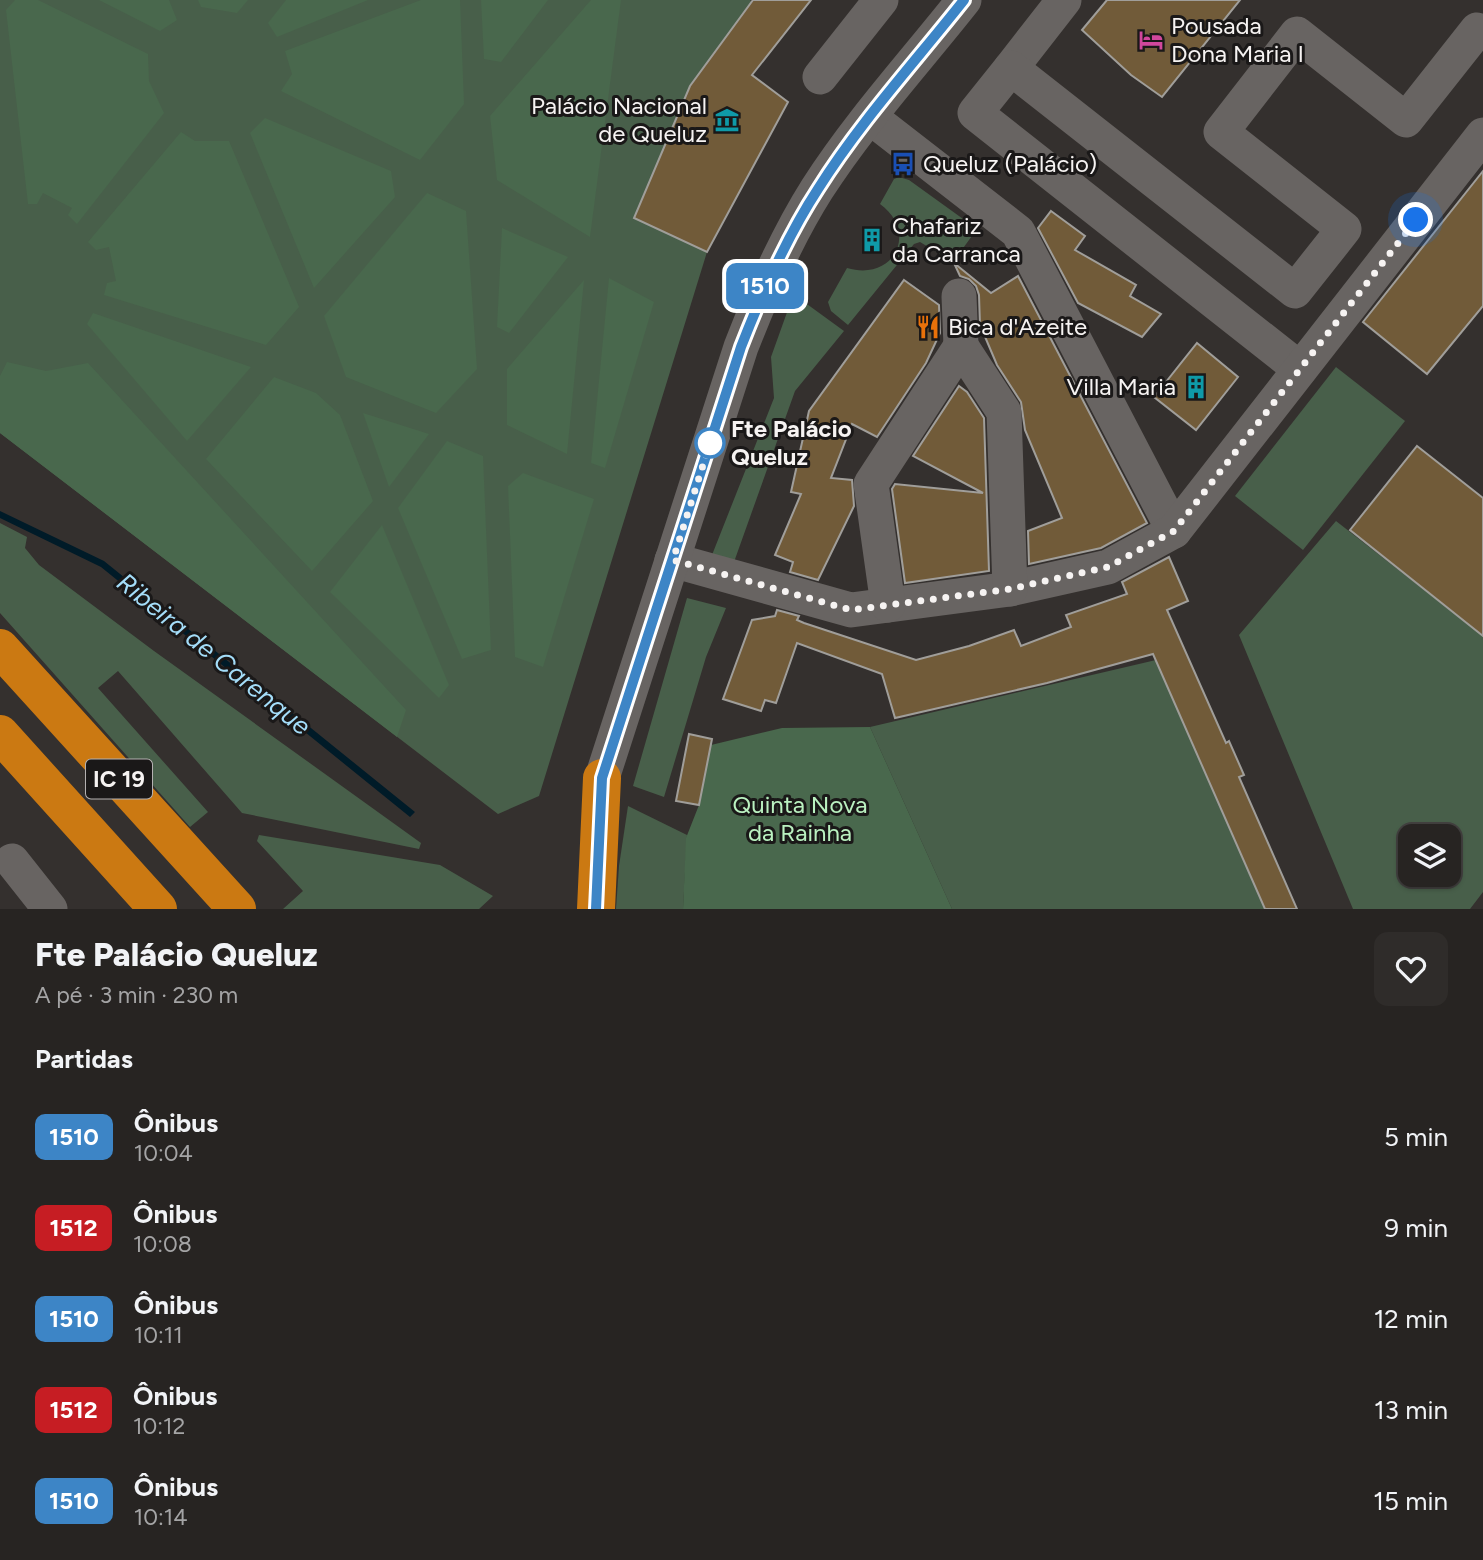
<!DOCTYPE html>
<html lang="pt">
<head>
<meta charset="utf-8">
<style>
  body { margin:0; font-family:Figtree,sans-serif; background:#2f2c2a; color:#f1f3f6; height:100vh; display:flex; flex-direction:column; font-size:26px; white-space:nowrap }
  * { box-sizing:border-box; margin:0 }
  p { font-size:23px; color:#a4a4a5 }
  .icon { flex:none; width:38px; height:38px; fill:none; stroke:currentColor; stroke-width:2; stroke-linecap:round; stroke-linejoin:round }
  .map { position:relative; height:909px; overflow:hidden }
  .sheet { display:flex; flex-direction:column; background:#272422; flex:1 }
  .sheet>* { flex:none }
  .badge { padding:0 14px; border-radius:10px; font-size:24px; line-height:46px }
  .controls { position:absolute; left:1398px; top:824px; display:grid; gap:14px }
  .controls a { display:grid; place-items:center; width:63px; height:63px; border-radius:14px; background:#272422; box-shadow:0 2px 5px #0004,0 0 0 2px #434140; font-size:35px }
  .you { position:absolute; width:35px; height:35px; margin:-18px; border:5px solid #fff; border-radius:50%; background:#1a73e8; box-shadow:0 0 0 10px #1a73e833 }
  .map>.badge { position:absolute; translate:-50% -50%; box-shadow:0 0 0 4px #fff }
  h2 { padding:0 35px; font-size:26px; line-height:63px }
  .round { display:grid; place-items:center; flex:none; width:74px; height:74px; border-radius:14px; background:#2f2c2a }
  .overview { display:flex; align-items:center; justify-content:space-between; height:119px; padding:0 35px }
  h1 { font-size:33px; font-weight:800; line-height:52px }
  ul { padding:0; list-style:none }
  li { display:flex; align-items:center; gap:21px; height:91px; padding:0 35px }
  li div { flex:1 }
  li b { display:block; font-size:26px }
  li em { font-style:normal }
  li .badge { min-width:77px; font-weight:700; text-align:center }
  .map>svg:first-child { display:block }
</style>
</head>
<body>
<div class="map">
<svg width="1483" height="909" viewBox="0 0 1483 909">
  <rect width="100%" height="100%" fill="#34302e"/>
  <g fill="#485f4a" fill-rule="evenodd">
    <path d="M0,0H750L752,2L690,86L634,218L707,252L539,796L498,814L0,433Z"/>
    <path d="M899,177L909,180L977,229L953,262L920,242L914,244L848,325L831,311L828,302L847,268C894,282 919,232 880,204L894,179Z"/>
    <path d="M800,299L844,331L795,391L734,562L712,555L774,398L771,357L790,304Z"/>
    <path d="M1336,367L1405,421L1303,550L1235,496Z"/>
    <path d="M1336,521L1483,636V892L1470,909H1353L1239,635ZM1410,836H1449V875H1410Z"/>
    <path d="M0,523L27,537L25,548L39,565L154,651L421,843L419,849L242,813L118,671L98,688L208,812L190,827L0,613Z"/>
    <path d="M687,598L726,608L706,657L664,797L633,786Z"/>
    <path d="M1156,660L1265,909H952L870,727Z"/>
    <path d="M628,806L687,835L683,909H616L619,866Z"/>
    <path d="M259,835L440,865L493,896L479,909H283L303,891L257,841Z"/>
  </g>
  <g fill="#49684d">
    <path d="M15,0H38L148,54L149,81L164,113L77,224L68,215L72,208L43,193L37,204H28L6,10Z"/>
    <path d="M99,0H169L177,20L160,31Z"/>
    <path d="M198,0H248L237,13L201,7Z"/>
    <path d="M286,0H368L277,37L268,23Z"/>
    <path d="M421,0H460L464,104L420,160L281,91L292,74L285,51Z"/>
    <path d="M481,0H548L501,62L484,59Z"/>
    <path d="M591,0H621L590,237L497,180L490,116Z"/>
    <path d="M265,118L391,171L395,197L314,288L250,133Z"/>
    <path d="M181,132L195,141H229L299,307L266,345L104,295L107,283L116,281L109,247L96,250L88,242Z"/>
    <path d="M427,193L466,211L477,369L436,413L346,377L324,316Z"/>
    <path d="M502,228L568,257L509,333L497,327Z"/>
    <path d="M609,278L654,302L605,468L591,463Z"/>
    <path d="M584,280L567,454L507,425V369Z"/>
    <path d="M93,313L251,367L187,441L87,324Z"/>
    <path d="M7,362L46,371L88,363L406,710L397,737L0,433V376Z"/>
    <path d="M274,377L316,393L340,415L373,501L312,571L206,459Z"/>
    <path d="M363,413L429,434L389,487Z"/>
    <path d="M447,441L483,456L491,650L462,659L398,508Z"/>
    <path d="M523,473L594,499L543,667L515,657L508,486Z"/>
    <path d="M382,525L449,685L439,698L330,592Z"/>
    <path d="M870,727L952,909H683L686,838L699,805L711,745L782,728Z"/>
  </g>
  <path fill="#001b28" d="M0,511L104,561L415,812L410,817L101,567L0,518Z"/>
  <g fill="#715b39" stroke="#a09e9a" stroke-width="2">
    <path d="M753,0H811L752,75L788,102L707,252L634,218L690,86Z"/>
    <path d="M1107,0H1240L1162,97L1131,75L1082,30Z"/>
    <path d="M1483,171V306L1427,374L1363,322Z"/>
    <path d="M1051,211L1085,236L1075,250L1136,285L1130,296L1161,314L1142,337L1078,303L1038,228Z"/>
    <path d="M954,263L991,293L1018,276L1147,523L1101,548L1029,564L1028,531L1062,518L1025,430L1021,402L997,365L980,325L979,295L976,286L969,279L960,276Z"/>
    <path d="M904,280L939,305L940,333L926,363L877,437L852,424L831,478L852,480L854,506L818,580L790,572L793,562L775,555L801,494L791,492L809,411Z"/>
    <path d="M1197,343L1238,377L1196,430L1154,397Z"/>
    <path d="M959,386L967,392L984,418L989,571L905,583L892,489L895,484L983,493L913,456Z"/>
    <path d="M1417,446L1483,498V636L1350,530Z"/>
    <path d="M1169,557L1188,601L1167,610L1226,743L1229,741L1244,775L1239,777L1297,909H1265L1153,654L1047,683L895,718L882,674L797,643L776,703L765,700L761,711L723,699L752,620L775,616L777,610L799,616L797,620L804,623L916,660L969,646L1014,630L1021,646L1071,627L1066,615L1127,594L1122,582Z"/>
    <path d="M689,734L712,739L699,805L676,801Z"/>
  </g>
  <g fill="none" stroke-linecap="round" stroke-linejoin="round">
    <g stroke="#686462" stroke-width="35">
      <path d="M1011,68L1064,0"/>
      <path d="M820,77L881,0"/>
      <path d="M870,117L1018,232L1174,531"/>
      <path d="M959,296L961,346"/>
      <path d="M1300,369L975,113L1011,68L1295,291L1344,229L1221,132L1297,34L1406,120L1477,30"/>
      <path d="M672,560L851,610L1010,589L1108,567L1174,531L1483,135"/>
      <path d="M888,605L871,484L961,346L1004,412L1010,589"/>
      <path d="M602,778L741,347C762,293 786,238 817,189C860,122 915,62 964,0"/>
      <path d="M12,861L50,909"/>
    </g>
    <g stroke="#cb7912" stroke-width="38">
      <path d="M0,648L237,909"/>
      <path d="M0,734L158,909"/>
      <path d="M596,909L602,778"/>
    </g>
  </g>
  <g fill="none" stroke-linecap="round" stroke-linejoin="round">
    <g stroke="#fff" stroke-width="16">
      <path id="line" d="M596,909L602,778L741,347C762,293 786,238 818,189C860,122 915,62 964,0"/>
    </g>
    <use href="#line" stroke="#3d85c6" stroke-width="10"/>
    <path stroke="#f6f3f2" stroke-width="7" stroke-dasharray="0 12.6" d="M710,443L673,560L851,610L1010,589L1108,567L1174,531L1416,220"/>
  </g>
  <defs>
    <g id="hotel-bare" transform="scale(1.89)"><path d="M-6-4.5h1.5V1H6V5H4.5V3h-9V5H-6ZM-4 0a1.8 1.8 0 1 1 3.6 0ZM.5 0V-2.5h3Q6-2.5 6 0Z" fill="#d1479c" stroke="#1a1818" stroke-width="2.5" paint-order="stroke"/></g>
    <g id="museum-bare" transform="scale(1.89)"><path d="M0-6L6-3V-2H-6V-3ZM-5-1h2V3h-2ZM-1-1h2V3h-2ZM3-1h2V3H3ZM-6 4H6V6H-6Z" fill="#0f9aa8" stroke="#1a1818" stroke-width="2.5" paint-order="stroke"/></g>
    <g id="bus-bare" transform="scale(1.89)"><path d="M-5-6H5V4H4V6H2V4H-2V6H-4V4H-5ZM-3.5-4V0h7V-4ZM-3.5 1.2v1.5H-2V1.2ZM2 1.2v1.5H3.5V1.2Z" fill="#1a4fb4" stroke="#1a1818" stroke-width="2.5" paint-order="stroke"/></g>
    <g id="building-bare" transform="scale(1.89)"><path d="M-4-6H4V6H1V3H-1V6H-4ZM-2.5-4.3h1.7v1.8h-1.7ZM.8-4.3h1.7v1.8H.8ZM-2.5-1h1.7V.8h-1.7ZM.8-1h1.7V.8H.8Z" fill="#0f9aa8" stroke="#1a1818" stroke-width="2.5" paint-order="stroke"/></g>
    <g id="restaurant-bare" transform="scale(1.89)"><path d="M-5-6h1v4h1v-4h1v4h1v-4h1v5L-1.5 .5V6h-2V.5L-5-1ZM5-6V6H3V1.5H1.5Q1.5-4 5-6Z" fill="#e8710a" stroke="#1a1818" stroke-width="2.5" paint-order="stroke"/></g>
  </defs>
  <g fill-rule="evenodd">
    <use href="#hotel-bare" x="1151" y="40"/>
    <use href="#museum-bare" x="727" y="120"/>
    <use href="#bus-bare" x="903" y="164"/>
    <use href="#building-bare" x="872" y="240"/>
    <use href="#restaurant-bare" x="928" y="327"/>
    <use href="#building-bare" x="1196" y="387"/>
  </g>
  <circle fill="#fff" stroke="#3d85c6" stroke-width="3.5" cx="710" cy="443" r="14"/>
  <g text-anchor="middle" stroke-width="6" stroke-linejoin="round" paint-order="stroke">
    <rect fill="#1a1818" stroke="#b4b1b1" stroke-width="2" x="86" y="759.5" width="66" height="39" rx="5"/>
    <g font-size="23" font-weight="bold" fill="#f6f3f2">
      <text x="119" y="787">IC 19</text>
    </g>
    <g font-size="24" fill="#f6f3f2" stroke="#1a1818" text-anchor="start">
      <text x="1171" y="34">Pousada<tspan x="1171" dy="28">Dona Maria I</tspan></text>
      <text x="707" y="114" text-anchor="end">Palácio Nacional<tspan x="707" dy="28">de Queluz</tspan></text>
      <text x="923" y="172">Queluz (Palácio)</text>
      <text x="892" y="234">Chafariz<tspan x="892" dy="28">da Carranca</tspan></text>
      <text x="948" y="335">Bica d'Azeite</text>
      <text x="1176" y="395" text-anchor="end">Villa Maria</text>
    </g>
    <g font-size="24" font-weight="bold" fill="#f6f3f2" stroke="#1a1818" text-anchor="start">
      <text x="731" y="437">Fte Palácio<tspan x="731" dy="28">Queluz</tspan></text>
    </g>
    <g font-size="24" fill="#baf1c0" stroke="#1a1818">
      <text x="800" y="813">Quinta Nova<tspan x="800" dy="28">da Rainha</tspan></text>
    </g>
    <g font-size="26" font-style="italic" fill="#a4ddf9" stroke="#1a1818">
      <text transform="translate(214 654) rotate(39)" y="9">Ribeira de Carenque</text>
    </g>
  </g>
</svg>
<div class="controls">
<a><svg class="icon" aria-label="layers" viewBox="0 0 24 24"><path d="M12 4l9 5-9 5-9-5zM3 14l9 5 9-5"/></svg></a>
</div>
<div class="you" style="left:1416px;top:220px"></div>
<b class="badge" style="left:765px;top:286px;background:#3d85c6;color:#fff">1510</b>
</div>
<section class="sheet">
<div class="overview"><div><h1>Fte Palácio Queluz</h1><p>A pé · 3 min · 230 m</p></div><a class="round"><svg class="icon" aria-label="heart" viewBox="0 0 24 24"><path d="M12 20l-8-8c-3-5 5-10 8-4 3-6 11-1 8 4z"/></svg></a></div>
<h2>Partidas</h2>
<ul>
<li><span class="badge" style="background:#3d85c6;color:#fff">1510</span><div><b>Ônibus</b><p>10:04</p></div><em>5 min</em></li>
<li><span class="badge" style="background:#c61d23;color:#fff">1512</span><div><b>Ônibus</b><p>10:08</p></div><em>9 min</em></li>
<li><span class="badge" style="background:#3d85c6;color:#fff">1510</span><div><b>Ônibus</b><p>10:11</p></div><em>12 min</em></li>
<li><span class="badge" style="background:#c61d23;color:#fff">1512</span><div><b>Ônibus</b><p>10:12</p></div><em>13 min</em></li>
<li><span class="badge" style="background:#3d85c6;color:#fff">1510</span><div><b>Ônibus</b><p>10:14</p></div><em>15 min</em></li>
</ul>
</section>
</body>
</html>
